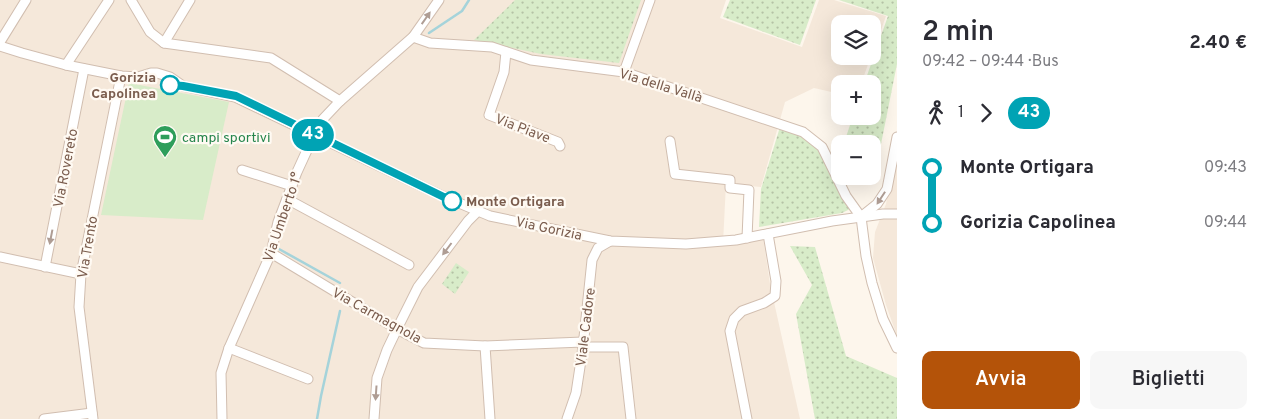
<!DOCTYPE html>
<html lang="it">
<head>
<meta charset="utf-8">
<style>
  body { margin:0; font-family:Overpass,sans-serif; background:#f7f7f7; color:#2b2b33; height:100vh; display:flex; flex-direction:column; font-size:19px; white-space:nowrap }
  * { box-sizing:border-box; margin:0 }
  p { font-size:16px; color:#7c7c81 }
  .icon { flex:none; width:28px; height:28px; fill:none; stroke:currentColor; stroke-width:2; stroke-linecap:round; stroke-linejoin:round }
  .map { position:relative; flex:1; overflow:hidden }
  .panel { display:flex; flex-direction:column; background:#fff; width:375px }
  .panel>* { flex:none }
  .badge { padding:0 10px; border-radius:16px; font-size:18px; line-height:32px }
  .buttons { position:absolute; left:831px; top:15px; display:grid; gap:10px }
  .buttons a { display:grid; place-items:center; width:50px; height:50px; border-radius:10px; background:#fff; box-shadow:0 5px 20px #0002; font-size:25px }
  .map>.badge { position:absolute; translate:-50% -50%; box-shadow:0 0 0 2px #fff }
  .legs { display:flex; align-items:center; gap:8px; height:55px; padding:0 25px; font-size:16px }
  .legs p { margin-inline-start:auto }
  .headline { display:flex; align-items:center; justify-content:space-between; height:85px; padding:0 25px }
  h1 { font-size:28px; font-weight:600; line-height:38px }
  .cta { display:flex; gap:10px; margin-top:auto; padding:10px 25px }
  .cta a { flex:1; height:58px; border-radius:10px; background:#b45309; color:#fff; font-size:20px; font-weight:600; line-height:58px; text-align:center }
  .cta a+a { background:#f7f7f7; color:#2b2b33 }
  ul { padding:0 25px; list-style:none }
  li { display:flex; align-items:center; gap:18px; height:55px; font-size:19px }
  li i { display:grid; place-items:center; width:8px; height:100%; margin:0 6px; background:currentColor }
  li i::after { content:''; width:12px; height:12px; margin:-6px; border:4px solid; border-radius:50%; background:#fff }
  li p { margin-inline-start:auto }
  li:first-child i { background:linear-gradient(#0000 50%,currentColor 0) }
  li:last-child i { background:linear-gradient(currentColor 50%,#0000 0) }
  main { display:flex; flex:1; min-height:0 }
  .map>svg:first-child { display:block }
</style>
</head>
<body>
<main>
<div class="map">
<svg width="897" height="419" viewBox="0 0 897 419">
  <defs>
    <pattern id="green-dots" width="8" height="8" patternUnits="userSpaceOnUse" patternTransform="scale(1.25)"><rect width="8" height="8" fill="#d8ecc9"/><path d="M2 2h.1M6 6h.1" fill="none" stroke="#b4c2a5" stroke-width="1.8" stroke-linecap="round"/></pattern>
  </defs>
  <rect width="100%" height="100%" fill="#fdf6ec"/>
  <g fill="#f5e8da">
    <path d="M0,0H726L720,18L802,47L819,0H834L886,16L873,53L872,24H840V56H871L861,84H840V94L814,88L785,102L761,187L726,184L723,243L763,237L770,284L800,419H0Z"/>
    <path d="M897,142V336L886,305L873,258L875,232L886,204Z"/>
  </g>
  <g fill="url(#green-dots)">
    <path d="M515,0H641L619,63L541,54L474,40Z"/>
    <path d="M730,0H816L800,45L723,17Z"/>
    <path d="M839,0H897V64L880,149L873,146L872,144H865L846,137L853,116H872V84H864L888,16Z"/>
    <path d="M780,127L803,136L819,149L850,209L842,213L759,227L761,189Z"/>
    <path d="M790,246L815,247L846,356L897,378V419H815L796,314L812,285Z"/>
    <path d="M456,263L469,272L455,294L442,284Z"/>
  </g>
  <path fill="#d8ecc9" d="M129,83L229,102L203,220L101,215Z"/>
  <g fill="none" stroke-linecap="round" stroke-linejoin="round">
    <g stroke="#a5d3da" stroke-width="2.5">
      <path d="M429,33L462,11L469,0"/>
      <path d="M279,249L340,283"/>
      <path d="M317,419L321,396L340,311"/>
    </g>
    <g stroke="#d1beb0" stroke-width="11">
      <g id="minor">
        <path d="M131,0L150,32L164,43L271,58L340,101"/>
        <path d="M413,37L430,43L492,47L531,60L624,72L803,132L822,147L846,196L861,217L866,256L872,283L883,319L897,348"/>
        <path d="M0,42L26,0"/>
        <path d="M164,43L190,0"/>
        <path d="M0,46L22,53L66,65L121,76L138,77L151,73H157L170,77L183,86L235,97L440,195L490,216L610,241L686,244L736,240L832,221L883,214H897"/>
        <path d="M506,52L504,72L489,115L558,142L560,146"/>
        <path d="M66,65L109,0"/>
        <path d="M624,72L650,0"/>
        <path d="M670,141L675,174L730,180V188L749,190L747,238"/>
        <path d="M242,170L292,186"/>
        <path d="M287,199L409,265"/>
        <path d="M862,216L877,204L887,189L897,137"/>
        <path d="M271,253L397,329L424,343L485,346L583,342"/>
        <path d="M0,257L81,274"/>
        <path d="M45,267L84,69"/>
        <path d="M485,346L490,419"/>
        <path d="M583,347H623L631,419"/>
        <path d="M229,348L308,379"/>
        <path d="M44,419L92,413"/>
        <path d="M93,419L79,307L81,274L121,76"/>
        <path d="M222,419L221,373L229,348L271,253L278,222L297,172L314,135L323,119L340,101L413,37L439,0"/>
        <path d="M374,419L377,378L387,350L397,329L418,287L468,221L478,211"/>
        <path d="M567,419L576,393L583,347L592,260L598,248L610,241"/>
        <path d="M747,419L730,331L734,319L742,311L764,303L775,296L776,281L768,234"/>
      </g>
    </g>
    <use href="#minor" stroke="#fff" stroke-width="9"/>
  </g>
  <defs><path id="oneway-solid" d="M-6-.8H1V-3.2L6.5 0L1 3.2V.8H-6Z" transform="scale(1.25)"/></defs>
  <g fill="#af9d94">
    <use href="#oneway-solid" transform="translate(426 18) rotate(-55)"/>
    <use href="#oneway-solid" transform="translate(881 198) rotate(123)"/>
    <use href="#oneway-solid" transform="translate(51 237) rotate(101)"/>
    <use href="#oneway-solid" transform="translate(447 249) rotate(127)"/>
    <use href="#oneway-solid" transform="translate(376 393) rotate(94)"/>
  </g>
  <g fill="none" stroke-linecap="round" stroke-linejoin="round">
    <g stroke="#fff" stroke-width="11">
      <path id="line-1" d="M170,85L183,86L236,96L452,201"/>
    </g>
    <use href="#line-1" stroke="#00a3b4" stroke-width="8"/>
  </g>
  <defs>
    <g id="stadium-pin" transform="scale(1.25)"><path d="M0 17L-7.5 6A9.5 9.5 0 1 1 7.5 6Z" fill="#2e9e5b" stroke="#fffaf3"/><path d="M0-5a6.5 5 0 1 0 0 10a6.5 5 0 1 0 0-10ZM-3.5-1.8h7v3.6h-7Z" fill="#fff"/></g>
  </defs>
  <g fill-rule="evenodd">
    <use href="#stadium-pin" x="165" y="137"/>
  </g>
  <g fill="#fff" stroke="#00a3b4" stroke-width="2.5">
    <circle cx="170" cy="85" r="9"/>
    <circle cx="452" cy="201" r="9"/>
  </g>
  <g text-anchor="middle" stroke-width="4.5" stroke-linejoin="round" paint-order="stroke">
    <g font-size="14" font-weight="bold" fill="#7a5c4d" stroke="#fffaf3" text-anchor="end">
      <text x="156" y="82">Gorizia<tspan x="156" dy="16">Capolinea</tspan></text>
      <text x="466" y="206" text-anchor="start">Monte Ortigara</text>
    </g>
    <g font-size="14" fill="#7a5c4d" stroke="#fffaf3">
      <text transform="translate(661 85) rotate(17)" y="5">Via della Vallà</text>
      <text transform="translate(523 128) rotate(21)" y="5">Via Piave</text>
      <text transform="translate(65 168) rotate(-79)" y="5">Via Rovereto</text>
      <text transform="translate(282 217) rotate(-71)" y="5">Via Umberto 1°</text>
      <text transform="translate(549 228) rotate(12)" y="5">Via Gorizia</text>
      <text transform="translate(87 247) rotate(-80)" y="5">Via Trento</text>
      <text transform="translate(377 315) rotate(29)" y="5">Via Carmagnola</text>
      <text transform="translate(585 327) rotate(-83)" y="5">Viale Cadore</text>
    </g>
    <g font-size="14" fill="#27864d" stroke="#fffaf3" text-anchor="start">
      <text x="182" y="142">campi sportivi</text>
    </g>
  </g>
</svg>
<div class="buttons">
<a><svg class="icon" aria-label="layers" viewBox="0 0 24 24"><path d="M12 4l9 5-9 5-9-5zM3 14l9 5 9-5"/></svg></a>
<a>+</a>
<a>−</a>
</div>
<b class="badge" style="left:313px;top:135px;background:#00a3b4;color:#fff">43</b>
</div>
<section class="panel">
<div class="headline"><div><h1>2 min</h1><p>09:42 – 09:44 · Bus</p></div><b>2.40 €</b></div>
<div class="legs"><svg class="icon" aria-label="walk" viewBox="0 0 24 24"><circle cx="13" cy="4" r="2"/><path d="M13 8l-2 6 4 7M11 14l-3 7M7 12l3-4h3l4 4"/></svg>1<svg class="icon" aria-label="forward" viewBox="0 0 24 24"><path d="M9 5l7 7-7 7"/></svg><b class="badge" style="background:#00a3b4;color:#fff">43</b></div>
<ul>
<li><i style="color:#00a3b4"></i><b>Monte Ortigara</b><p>09:43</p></li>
<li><i style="color:#00a3b4"></i><b>Gorizia Capolinea</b><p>09:44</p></li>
</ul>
<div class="cta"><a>Avvia</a><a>Biglietti</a></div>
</section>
</main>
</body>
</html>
